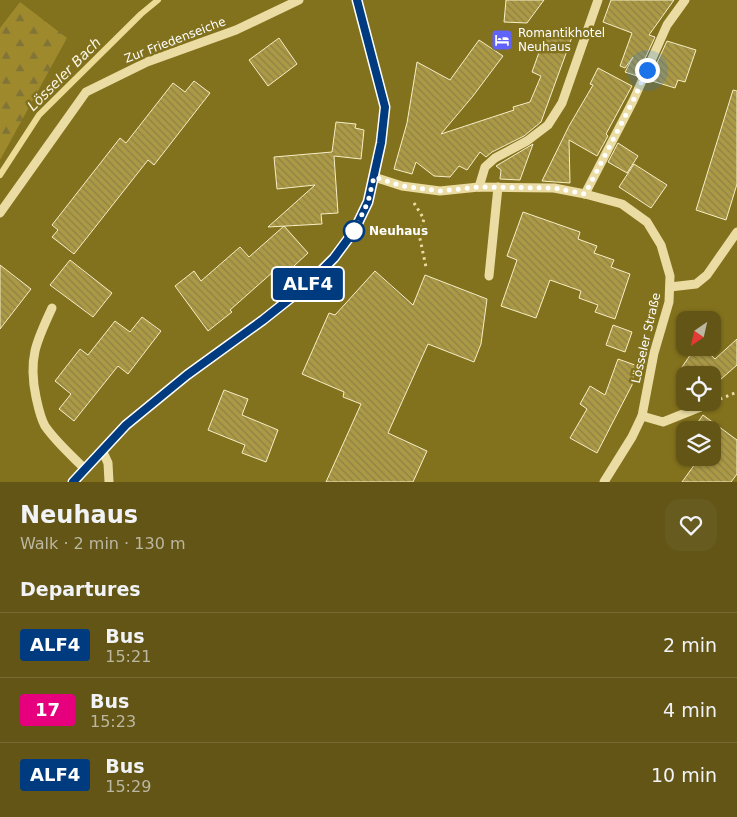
<!DOCTYPE html>
<html lang="en">
<head>
<meta charset="utf-8">
<style>
  body { margin:0; font-family:"DejaVu Sans",sans-serif; background:#685b1f; color:#f1f3f6; height:100vh; display:flex; flex-direction:column; font-size:19px; white-space:nowrap }
  * { box-sizing:border-box; margin:0 }
  p { font-size:16px; color:#bbb7a1 }
  .icon { flex:none; width:28px; height:28px; fill:none; stroke:currentColor; stroke-width:2; stroke-linecap:round; stroke-linejoin:round }
  .map { position:relative; height:482px; overflow:hidden }
  .sheet { display:flex; flex-direction:column; background:#625516; flex:1 }
  .sheet>* { flex:none }
  .badge { padding:0 10px; border-radius:4px; font-size:18px; line-height:32px }
  .needle { width:32px; rotate:214deg }
  .fabs { position:absolute; left:676px; top:311px; display:grid; gap:10px }
  .fabs a { display:grid; place-items:center; width:45px; height:45px; border-radius:10px; background:#625516; box-shadow:0 1px 4px #0004; font-size:25px }
  .you { position:absolute; width:25px; height:25px; margin:-12px; border:4px solid #fff; border-radius:50%; background:#1a73e8; box-shadow:0 0 0 8px #1a73e833 }
  .map>.badge { position:absolute; translate:-50% -50%; box-shadow:0 0 0 2px #fff }
  h2 { padding:0 20px; font-size:19px; line-height:45px }
  .round { display:grid; place-items:center; flex:none; width:52px; height:52px; border-radius:15px; background:#685b1f }
  .head { display:flex; align-items:center; justify-content:space-between; height:85px; padding:0 20px }
  h1 { font-size:24px; font-weight:800; line-height:38px }
  ul { padding:0; list-style:none }
  li { display:flex; align-items:center; gap:15px; height:65px; padding:0 20px; border-top:1px solid #766b35 }
  li div { flex:1 }
  li b { display:block; font-size:19px }
  li em { font-style:normal }
  li .badge { min-width:55px; font-weight:700; text-align:center }
  .map>svg:first-child { display:block }
</style>
</head>
<body>
<div class="map">
<svg width="737" height="482" viewBox="0 0 737 482">
  <defs>
    <pattern id="forest-firs" width="22" height="20" patternUnits="userSpaceOnUse" patternTransform="scale(1.25)"><rect width="22" height="20" fill="#9e892c"/><path d="M5 1l3.5 6h-7zM16 11l3.5 6h-7z" fill="#817437"/></pattern>
    <pattern id="building-back-hatch" width="6" height="6" patternUnits="userSpaceOnUse" patternTransform="scale(1.25)"><rect width="6" height="6" fill="#ab9945"/><path d="M-1 5l2 2M0 0l6 6M5-1l2 2" fill="none" stroke="#8e8247"/></pattern>
  </defs>
  <rect width="100%" height="100%" fill="#82711d"/>
  <path fill="url(#forest-firs)" d="M20,2L67,38L0,160V28Z"/>
  <g fill="none" stroke-linecap="round" stroke-linejoin="round">
    <path stroke="#ebdb95" stroke-width="6" d="M0,175L39,115L141,14L158,0"/>
  </g>
  <g fill="url(#building-back-hatch)" stroke="#f7eec6">
    <path d="M506,0H544L527,23L504,22Z"/>
    <path d="M611,0H674L649,35L655,37L637,76L625,72L633,57L625,68L620,66L632,33L603,22Z"/>
    <path d="M547,30H555L572,37L541,122L524,136L492,152L486,157L480,152L467,170L459,166L450,177L434,176L416,162L412,174L394,169L407,123L417,62L450,80L479,40L503,56L473,96L441,134L514,110L513,107L530,102L541,76L532,72Z"/>
    <path d="M279,38L297,64L268,86L249,60Z"/>
    <path d="M667,41L696,50L685,82L678,80L675,88L649,80Z"/>
    <path d="M598,68L632,86L606,134L608,136L597,156L569,140L570,183L542,181L569,126L593,85L590,84Z"/>
    <path d="M194,81L210,93L154,165L148,160L74,254L52,237L58,230L52,225L120,138L126,143L173,83L185,92Z"/>
    <path d="M733,90L737,91V184L726,220L696,210Z"/>
    <path d="M336,122L356,124L355,128L364,130L361,159L334,156L338,213L321,214L322,224L268,227L315,185L277,189L274,157L332,152Z"/>
    <path d="M618,143L638,156L627,173L608,162Z"/>
    <path d="M533,144L520,180L500,179L501,170L496,166Z"/>
    <path d="M634,164L667,185L651,208L619,187Z"/>
    <path d="M523,212L580,232L578,239L597,246L594,253L614,260L611,267L630,274L615,319L595,312L598,305L579,298L581,291L550,280L536,318L501,306L517,260L507,256Z"/>
    <path d="M284,226L308,253L281,278L274,271L230,310L232,312L208,331L175,286L194,271L201,281L240,247L249,257Z"/>
    <path d="M70,260L112,293L93,317L50,285Z"/>
    <path d="M0,265L31,289L0,329Z"/>
    <path d="M375,271L413,305L425,275L487,299L481,344L474,362L428,344L388,433L427,451L413,482H326L361,404L343,397L344,392L302,374L329,313L335,315Z"/>
    <path d="M142,317L161,331L128,374L118,366L74,421L59,409L71,394L55,381L80,349L88,355L115,321L130,332Z"/>
    <path d="M613,325L632,332L625,352L606,345Z"/>
    <path d="M737,339V365L712,387V375L685,376L680,370L695,348H704L715,359Z"/>
    <path d="M618,359L635,365L632,385L597,453L570,438L587,409L580,404L590,386L605,395Z"/>
    <path d="M224,390L248,399L242,415L278,430L266,462L242,453L245,445L208,430Z"/>
    <path d="M703,415L737,440V474L731,482H682L695,464L686,458H712V430H692Z"/>
  </g>
  <g fill="none" stroke-linecap="round" stroke-linejoin="round">
    <g stroke="#eadca2" stroke-width="3" stroke-dasharray="2.5 4" stroke-linecap="butt">
      <path d="M414,203L424,219L419,234L426,267"/>
      <path d="M720,399L737,392"/>
    </g>
    <g stroke="#eadca2" stroke-width="9">
      <path d="M374,177L402,186L440,191L479,187L554,188L585,194L622,204L647,222L661,245L670,276L669,302L654,353L642,416L632,437L604,482"/>
      <path d="M479,187L485,167L495,158L527,141L548,125L562,103L598,0"/>
      <path d="M585,194L633,101L667,25L685,0"/>
      <path d="M0,213L86,92L147,62L236,30L299,0"/>
      <path d="M489,276L498,187"/>
      <path d="M670,287L696,284L707,275L737,232"/>
      <path d="M52,308C36,342 28,359 36,397C38,406 40,417 45,426C56,442 71,455 84,468"/>
      <path d="M642,416L663,422L708,404"/>
      <path d="M102,450L108,463L109,482"/>
      <path d="M73,482L126,425L187,375L263,320L307,285L334,258L354,231L368,202L381,143L385,107L357,0"/>
    </g>
  </g>
  <g fill="none" stroke-linecap="round" stroke-linejoin="round">
    <g stroke="#fff" stroke-width="11">
      <path id="line" d="M73,482L126,425L187,375L263,320L307,285L334,258L354,231L368,202L381,143L385,107L357,0"/>
    </g>
    <use href="#line" stroke="#003b80" stroke-width="8"/>
    <path stroke="#fff" stroke-width="5" stroke-dasharray="0 9" d="M354,231L368,202L374,177L402,186L440,191L479,187L554,188L585,194L633,101L647,70"/>
  </g>
  <defs>
    <g id="hotel-square" transform="scale(1.125)"><rect x="-9" y="-9" width="18" height="18" rx="4" fill="#6063fa" stroke="#82711d"/><path d="M-6-4.5h1.5V1H6V5H4.5V3h-9V5H-6ZM-4 0a1.8 1.8 0 1 1 3.6 0ZM.5 0V-2.5h3Q6-2.5 6 0Z" fill="#fff"/></g>
  </defs>
  <g fill-rule="evenodd">
    <use href="#hotel-square" x="502" y="40"/>
  </g>
  <circle fill="#fff" stroke="#003b80" stroke-width="2.5" cx="354" cy="231" r="10"/>
  <g text-anchor="middle" stroke-width="5" stroke-linejoin="round" paint-order="stroke">
    <g font-size="12" fill="#fff" stroke="#82711d" text-anchor="start">
      <text x="518" y="37">Romantikhotel<tspan x="518" dy="14">Neuhaus</tspan></text>
    </g>
    <g font-size="12" fill="#fff" stroke="#82711d">
      <text transform="translate(175 40) rotate(-21)" y="4">Zur Friedenseiche</text>
      <text transform="translate(646 338) rotate(-77)" y="4">Lösseler Straße</text>
    </g>
    <g font-size="12" font-weight="bold" fill="#fff" stroke="#82711d" text-anchor="start">
      <text x="369" y="235">Neuhaus</text>
    </g>
    <g font-size="14" font-style="italic" fill="#fbf7e6" stroke="#82711d">
      <text transform="translate(64 74) rotate(-45)" y="5">Lösseler Bach</text>
    </g>
  </g>
</svg>
<div class="fabs">
<a><svg class="needle" viewBox="-14 -14 28 28"><path d="M0-13l5 13h-10z" fill="#e53935"/><path d="M0 13l5-13h-10z" fill="#bbb7a1"/></svg></a>
<a><svg class="icon" aria-label="locate" viewBox="0 0 24 24"><circle cx="12" cy="12" r="6"/><path d="M12 2v4M12 18v4M2 12h4M18 12h4"/></svg></a>
<a><svg class="icon" aria-label="layers" viewBox="0 0 24 24"><path d="M12 4l9 5-9 5-9-5zM3 14l9 5 9-5"/></svg></a>
</div>
<div class="you" style="left:647px;top:70px"></div>
<b class="badge" style="left:308px;top:284px;background:#003b80;color:#fff">ALF4</b>
</div>
<section class="sheet">
<div class="head"><div><h1>Neuhaus</h1><p>Walk · 2 min · 130 m</p></div><a class="round"><svg class="icon" aria-label="heart" viewBox="0 0 24 24"><path d="M12 20l-8-8c-3-5 5-10 8-4 3-6 11-1 8 4z"/></svg></a></div>
<h2>Departures</h2>
<ul>
<li><span class="badge" style="background:#003b80;color:#fff">ALF4</span><div><b>Bus</b><p>15:21</p></div><em>2 min</em></li>
<li><span class="badge" style="background:#e6007e;color:#fff">17</span><div><b>Bus</b><p>15:23</p></div><em>4 min</em></li>
<li><span class="badge" style="background:#003b80;color:#fff">ALF4</span><div><b>Bus</b><p>15:29</p></div><em>10 min</em></li>
</ul>
</section>
</body>
</html>
